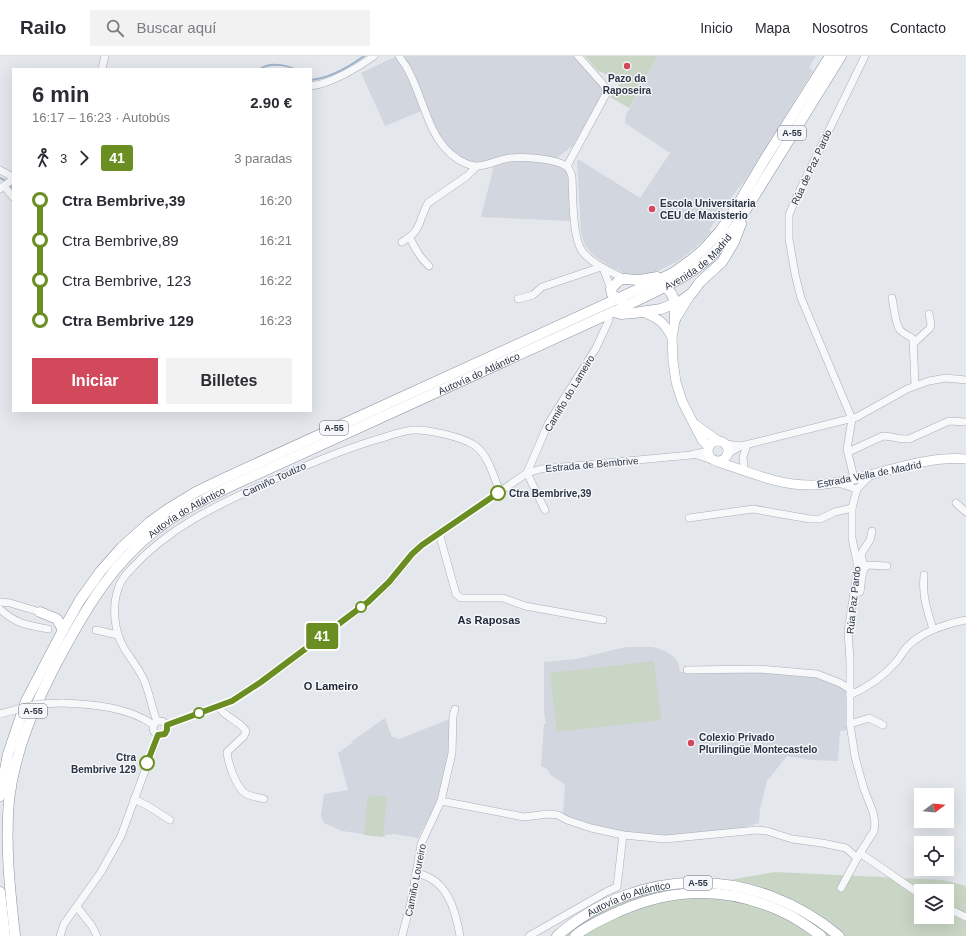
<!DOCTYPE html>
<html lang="es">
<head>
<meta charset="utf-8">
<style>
  body { margin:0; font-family:Helvetica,sans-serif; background:#f2f2f3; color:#2b2b33; height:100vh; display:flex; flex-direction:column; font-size:15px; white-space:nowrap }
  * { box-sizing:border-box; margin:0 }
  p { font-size:13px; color:#7c7c81 }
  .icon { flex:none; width:22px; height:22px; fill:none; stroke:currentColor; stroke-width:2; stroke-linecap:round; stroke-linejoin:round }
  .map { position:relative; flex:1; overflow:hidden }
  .side { position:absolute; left:12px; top:12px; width:300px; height:344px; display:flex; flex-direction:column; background:#fff; border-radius:0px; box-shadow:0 4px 16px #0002 }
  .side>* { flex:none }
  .badge { padding:0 8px; border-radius:3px; font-size:14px; line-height:26px }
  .needle { width:26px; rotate:74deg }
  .fabs { position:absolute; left:914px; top:732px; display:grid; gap:8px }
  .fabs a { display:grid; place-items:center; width:40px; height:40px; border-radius:0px; background:#fff; box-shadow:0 4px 16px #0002; font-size:20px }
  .map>.badge { position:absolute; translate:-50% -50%; box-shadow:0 0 0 2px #fff }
  .legs { display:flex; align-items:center; gap:6px; height:44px; padding:0 20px; font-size:13px }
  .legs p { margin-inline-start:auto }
  .overview { display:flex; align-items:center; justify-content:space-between; height:68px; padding:0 20px }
  h1 { font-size:22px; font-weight:700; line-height:30px }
  .cta { display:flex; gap:8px; margin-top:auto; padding:8px 20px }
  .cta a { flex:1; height:46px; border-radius:0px; background:#d1495b; color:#fff; font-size:16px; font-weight:700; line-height:46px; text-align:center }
  .cta a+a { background:#f2f2f3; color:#2b2b33 }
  ul { padding:0 20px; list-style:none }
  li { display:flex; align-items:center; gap:14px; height:40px; font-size:15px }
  li i { display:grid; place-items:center; width:6px; height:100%; margin:0 5px; background:currentColor }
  li i::after { content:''; width:10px; height:10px; margin:-5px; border:3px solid; border-radius:50%; background:#fff }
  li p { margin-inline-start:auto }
  li:first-child i { background:linear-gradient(#0000 50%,currentColor 0) }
  li:last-child i { background:linear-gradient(currentColor 50%,#0000 0) }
  header { display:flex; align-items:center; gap:24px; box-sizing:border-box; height:56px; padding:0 20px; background:#fff; border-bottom:1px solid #e1e1e2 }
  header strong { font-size:19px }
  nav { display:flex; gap:22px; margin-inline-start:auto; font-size:14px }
  .search { width:280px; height:36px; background:#f2f2f3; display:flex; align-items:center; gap:10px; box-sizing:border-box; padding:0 14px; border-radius:0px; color:#7c7c81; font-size:15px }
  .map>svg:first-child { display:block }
</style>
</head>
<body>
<header>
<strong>Railo</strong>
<div class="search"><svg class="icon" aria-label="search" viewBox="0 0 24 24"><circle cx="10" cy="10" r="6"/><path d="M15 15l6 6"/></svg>Buscar aquí</div>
<nav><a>Inicio</a><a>Mapa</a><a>Nosotros</a><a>Contacto</a></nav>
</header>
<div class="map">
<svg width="966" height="880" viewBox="0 0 966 880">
  <rect width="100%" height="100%" fill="#e4e7ec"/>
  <g fill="#d2d6de">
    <path d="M397,0H574L600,29L602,35V39L577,87L558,101L559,111L566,115L568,119L572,165L481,161L495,106L476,111L447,95L424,54L385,70L361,17Z"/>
    <path d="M656,0H816L809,12L813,15L745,125L736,135L709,174L711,176L695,192L678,205L660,214L644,219H633L626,218L609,210L593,199L585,189L581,176L577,105L578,103L640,142L670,97L625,67L626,59L657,1Z"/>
    <path d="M626,591H653L665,595L673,600L678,606L680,616L766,615L817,620L841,629L847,635V674L840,675L838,705L811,704L787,700L767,725L760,753L759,767L724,777L671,781L629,778L601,773L567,762L563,757L565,732L564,728L551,719L547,713L541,710L544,668H546L544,656V606L576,603Z"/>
    <path d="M385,662L391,679L393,681L399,683L450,663L449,698L436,748L418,782L394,778L385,779V781L342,775L324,767L321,759L324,738L348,734L338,697L353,686L352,685Z"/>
  </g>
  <g fill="#c9d6c5" fill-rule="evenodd">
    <path d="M585,0H656L657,1L629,52L610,41L618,32L621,24L598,15Z"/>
    <path d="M654,605L661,664L557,676L550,617Z"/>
    <path d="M368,739L387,741L383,781L364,779Z"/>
    <path d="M775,816L943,824L966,830V880H558L606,845ZM921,835H947V861H921Z"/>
  </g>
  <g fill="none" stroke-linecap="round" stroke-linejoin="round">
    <g stroke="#9fb4cc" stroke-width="2">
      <path d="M260,13C269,7 284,8 294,13"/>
      <path d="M311,24C329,22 349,11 364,0"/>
      <path d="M0,122L6,125"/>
      <path d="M9,128L13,133"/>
    </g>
    <g stroke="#a9aeb7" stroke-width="8">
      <g id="minor">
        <path d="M399,0C401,4 405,8 407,12C426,45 428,92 467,108C482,114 495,104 510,102C523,101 557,102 567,111C570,113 571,117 572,121C573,140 572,180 582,195C592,208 609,215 623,222"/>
        <path d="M102,13L105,0"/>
        <path d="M311,30C330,28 359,11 374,0"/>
        <path d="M567,110L606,38L605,31L602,27L578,0"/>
        <path d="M0,114L13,121"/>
        <path d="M4,130L13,141"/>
        <path d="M0,133L13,123"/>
        <path d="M410,182C415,192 420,202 429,210"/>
        <path d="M402,186C422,175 418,165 428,147L467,120L476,111"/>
        <path d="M603,212L611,233"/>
        <path d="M892,242C894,250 895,268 900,274C903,278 909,279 913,283L915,329"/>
        <path d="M518,243L533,239L542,231L601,211"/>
        <path d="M914,287L930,272L931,268L929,258"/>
        <path d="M726,388L741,390"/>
        <path d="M848,396L883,380C892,380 900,384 909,383L949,365L966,366"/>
        <path d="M729,397L741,390L857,361L907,333L929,325L946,322L966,324"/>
        <path d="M694,398L712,404"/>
        <path d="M744,411L743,401L747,389"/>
        <path d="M854,422L847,393L852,363L801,242L795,218L789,183V159L795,144L865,0"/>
        <path d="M838,427L857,433L871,419"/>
        <path d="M956,447L966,456"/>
        <path d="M545,454L527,417L548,368L596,292L609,264L608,257"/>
        <path d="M689,462L753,453L810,463H820L835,456L852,452"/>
        <path d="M439,477L456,538L461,542H503L525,550L603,564"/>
        <path d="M864,512L861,498L870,484L872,475"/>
        <path d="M924,519C922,540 927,554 933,573"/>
        <path d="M854,538L860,536C862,527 860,516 867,509L887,510"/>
        <path d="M0,546L10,547L40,556"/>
        <path d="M0,553C16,568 27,569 48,573"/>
        <path d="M96,574L118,579"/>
        <path d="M687,614L759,613L817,618L840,627L850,633"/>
        <path d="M850,639C869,631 884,620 897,605C901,600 904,594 908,590C923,575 946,568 966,564"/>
        <path d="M62,647C93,648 128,651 154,669"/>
        <path d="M218,650C225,662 239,664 246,675L244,680L227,696C228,707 236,731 245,737C250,741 258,741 264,743"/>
        <circle cx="160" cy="672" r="7"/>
        <path d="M157,665C151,651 150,636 143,622C138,611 130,602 124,592C114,575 112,551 118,533C120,525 127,517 133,511C169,472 215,450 262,429C299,412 336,396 375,384C387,381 400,375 413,374C427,373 462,381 474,389C488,398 494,421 500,436"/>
        <path d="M850,668L869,662L883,669"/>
        <path d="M167,669L232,645L261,626L368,546L389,527L412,498L422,489L527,417L541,413L691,399L708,395"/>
        <path d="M134,743L148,750L170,764"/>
        <path d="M441,745L524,761L548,758L558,759L567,764L591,772L623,779L665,783L757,774L767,775L792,783L822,787L846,792L857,802"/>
        <path d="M860,797L921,839"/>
        <path d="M416,817C447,823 455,852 460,880"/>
        <path d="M841,832L860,797L874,775L875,767L873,756L864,733L855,701L850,668V605L848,575L857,517V506L852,482V452L857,433"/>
        <path d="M77,851L92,870L97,880"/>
        <path d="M947,852L966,861"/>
        <path d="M60,880L64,868L101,816L121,780L158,679"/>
        <path d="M402,880L411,846L421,788L441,745L452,697L453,660L455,653"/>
        <path d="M529,880L606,836L617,831L623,779"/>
      </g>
    </g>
    <g stroke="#a3abb8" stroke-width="10">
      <g id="major">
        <path d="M691,238L675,264L672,281L673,305L676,326L682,345L702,384L709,391"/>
        <path d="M643,256C659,263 663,265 672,281"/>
        <path d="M696,369L718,385"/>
        <circle cx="718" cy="395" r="10"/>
        <path d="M718,406C750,416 779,430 813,429C864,427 915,399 966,403"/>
      </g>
    </g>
    <g stroke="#8b94a3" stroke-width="11">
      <g id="highway">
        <path d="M660,229C676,234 675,249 675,264"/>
        <path d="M623,247L612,238L611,233C622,220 622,223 637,224C643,224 651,222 657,221"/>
        <path d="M613,256L621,258L634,257L661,253L681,245L692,237L700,226L722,206L734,186L741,168"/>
        <path d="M40,556L57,563L63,574"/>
        <path d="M0,740L8,698L26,645L63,574L80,544L100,516L122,491L150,466L168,453L196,436L227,421L654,226L673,217L691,204L703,194L720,175L737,150L765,103L830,0"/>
        <path d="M0,836L5,880"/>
        <path id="s1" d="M15,880C10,835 5,790 9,744C15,692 37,643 62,597C88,549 113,507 157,473C179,455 207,442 233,429L626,250C654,236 685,223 709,202C719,192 727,182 735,171L841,0"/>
        <path id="s2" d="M557,880C640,808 755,810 839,880"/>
        <path d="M575,880C588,869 605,862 620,855C675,831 731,831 785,857C798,863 810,872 821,880"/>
      </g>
    </g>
    <use href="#minor" stroke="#f7f8fa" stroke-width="7"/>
    <use href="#major" stroke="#fff" stroke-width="9"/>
    <use href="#highway" stroke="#fff" stroke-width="10"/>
    <g stroke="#a9aeb7" stroke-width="8" stroke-linecap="butt">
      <path id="minor-bridge" d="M0,658L37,648L62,647"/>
    </g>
    <use href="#minor-bridge" stroke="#f7f8fa" stroke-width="7"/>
  </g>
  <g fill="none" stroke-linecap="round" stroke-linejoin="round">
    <g stroke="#fff" stroke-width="9">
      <path id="line-1" d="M147,707L158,679L165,678L167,674V669L232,645L261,626L368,546L389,526L412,498L422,489L498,437"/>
    </g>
    <use href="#line-1" stroke="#6b8e23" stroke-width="6"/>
  </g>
  <g fill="#d1495b" stroke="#f4f6f9" stroke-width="1.5">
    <circle cx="627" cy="10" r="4"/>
    <circle cx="652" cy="153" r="4"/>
    <circle cx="691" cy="687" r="4"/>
  </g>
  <g fill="#fff" stroke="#6b8e23" stroke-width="2">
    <circle cx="498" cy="437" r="7"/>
    <circle cx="361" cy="551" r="5"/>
    <circle cx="199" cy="657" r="5"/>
    <circle cx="147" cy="707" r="7"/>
  </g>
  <g text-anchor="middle" stroke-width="3" stroke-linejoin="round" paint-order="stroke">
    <g fill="#f4f6f9" stroke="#676e7b" stroke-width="1">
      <rect x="778" y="70" width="28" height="14" rx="3"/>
      <rect x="320" y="365" width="28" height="14" rx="3"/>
      <rect x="19" y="648" width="28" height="14" rx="3"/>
      <rect x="684" y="820" width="28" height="14" rx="3"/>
    </g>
    <g font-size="9" font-weight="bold" fill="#2b3445">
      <text x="792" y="80">A-55</text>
      <text x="334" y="375">A-55</text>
      <text x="33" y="658">A-55</text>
      <text x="698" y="830">A-55</text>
    </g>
    <g font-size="10" font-weight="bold" fill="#2b3445" stroke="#f4f6f9" text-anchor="start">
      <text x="627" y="26" text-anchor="middle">Pazo da<tspan x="627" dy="12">Raposeira</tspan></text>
      <text x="660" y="151">Escola Universitaria<tspan x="660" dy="12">CEU de Maxisterio</tspan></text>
      <text x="699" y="685">Colexio Privado<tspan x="699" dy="12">Plurilingüe Montecastelo</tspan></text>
    </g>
    <g font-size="10" fill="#2b3445" stroke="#f4f6f9">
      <text transform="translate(811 111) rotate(-65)" y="4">Rúa de Paz Pardo</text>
      <text dy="4" stroke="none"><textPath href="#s1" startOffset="1056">Avenida de Madrid</textPath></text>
      <text dy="4" stroke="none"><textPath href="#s1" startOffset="809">Autovía do Atlántico</textPath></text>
      <text transform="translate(569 337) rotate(-59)" y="4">Camiño do Lameiro</text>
      <text transform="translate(592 408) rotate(-5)" y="4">Estrada de Bembrive</text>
      <text transform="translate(869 418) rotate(-11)" y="4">Estrada Vella de Madrid</text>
      <text transform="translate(274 423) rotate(-25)" y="4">Camiño Toutizo</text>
      <text dy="4" stroke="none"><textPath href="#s1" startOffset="485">Autovía do Atlántico</textPath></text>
      <text transform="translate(853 544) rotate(-84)" y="4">Rúa Paz Pardo</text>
      <text transform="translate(415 824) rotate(-79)" y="4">Camiño Loureiro</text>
      <text dy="4" stroke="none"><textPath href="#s2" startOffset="82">Autovía do Atlántico</textPath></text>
    </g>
    <g font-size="10" font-weight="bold" fill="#2b3445" stroke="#f4f6f9" text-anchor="start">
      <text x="509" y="441">Ctra Bembrive,39</text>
      <text x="136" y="705" text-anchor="end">Ctra<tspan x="136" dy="12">Bembrive 129</tspan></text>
    </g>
    <g font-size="11" font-weight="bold" fill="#1d2536" stroke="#f4f6f9">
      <text x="489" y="568">As Raposas</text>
      <text x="331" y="634">O Lameiro</text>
    </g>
  </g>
</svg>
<div class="fabs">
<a><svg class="needle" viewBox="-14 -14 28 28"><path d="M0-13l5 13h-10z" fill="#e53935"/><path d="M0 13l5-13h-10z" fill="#7c7c81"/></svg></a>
<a><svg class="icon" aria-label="locate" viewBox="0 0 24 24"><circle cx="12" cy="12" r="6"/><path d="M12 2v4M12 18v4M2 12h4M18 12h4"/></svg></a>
<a><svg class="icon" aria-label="layers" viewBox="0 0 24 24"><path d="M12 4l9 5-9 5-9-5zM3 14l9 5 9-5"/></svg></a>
</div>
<b class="badge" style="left:322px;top:580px;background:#6b8e23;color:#fff">41</b>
<section class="side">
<div class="overview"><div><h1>6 min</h1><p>16:17 – 16:23 · Autobús</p></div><b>2.90 €</b></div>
<div class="legs"><svg class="icon" aria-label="walk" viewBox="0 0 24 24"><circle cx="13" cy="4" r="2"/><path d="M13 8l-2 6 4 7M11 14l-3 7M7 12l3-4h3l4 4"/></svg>3<svg class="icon" aria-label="forward" viewBox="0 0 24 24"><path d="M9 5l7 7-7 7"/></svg><b class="badge" style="background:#6b8e23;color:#fff">41</b><p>3 paradas</p></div>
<ul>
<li><i style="color:#6b8e23"></i><b>Ctra Bembrive,39</b><p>16:20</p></li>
<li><i style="color:#6b8e23"></i><span>Ctra Bembrive,89</span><p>16:21</p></li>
<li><i style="color:#6b8e23"></i><span>Ctra Bembrive, 123</span><p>16:22</p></li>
<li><i style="color:#6b8e23"></i><b>Ctra Bembrive 129</b><p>16:23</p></li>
</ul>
<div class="cta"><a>Iniciar</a><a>Billetes</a></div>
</section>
</div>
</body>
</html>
